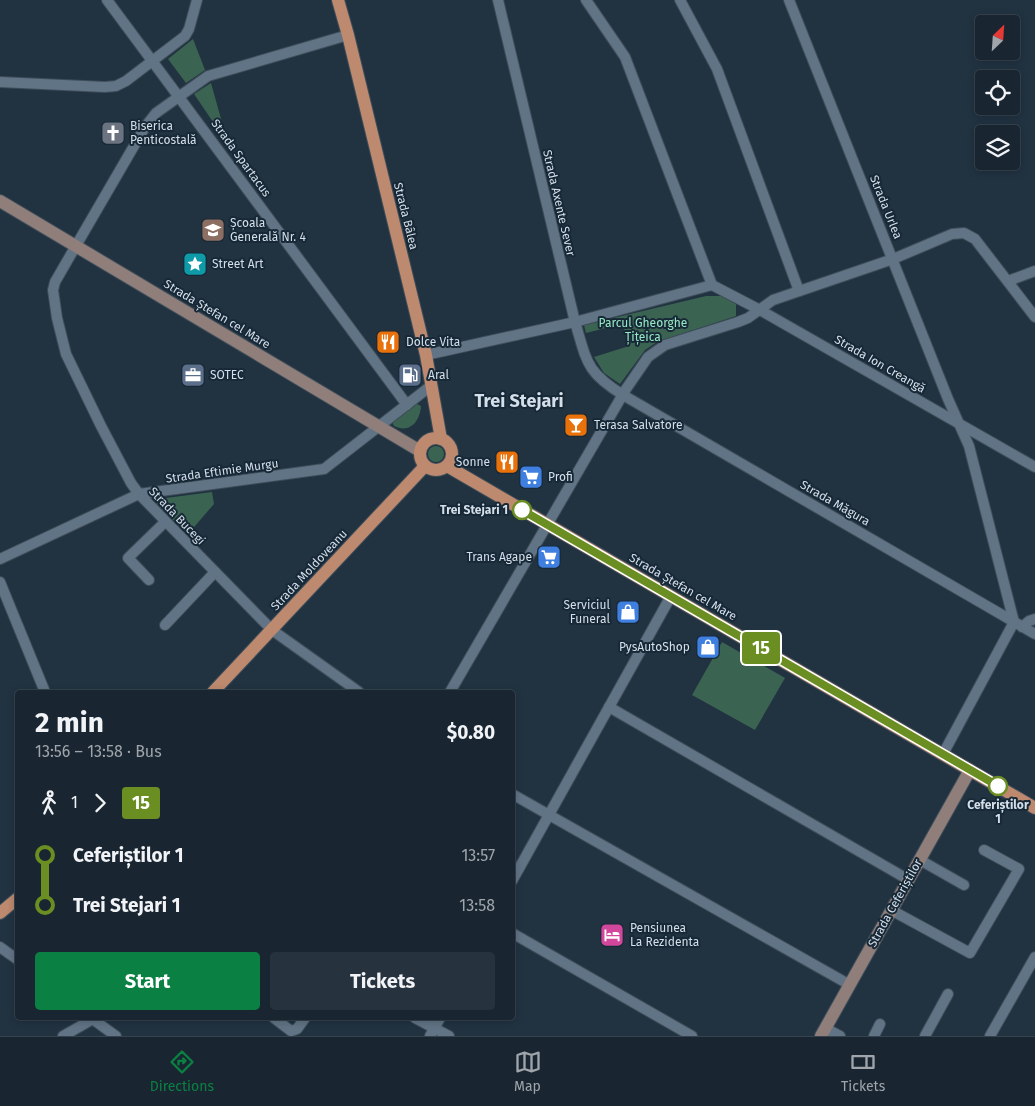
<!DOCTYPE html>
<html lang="en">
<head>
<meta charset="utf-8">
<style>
  body { margin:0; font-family:"Fira Sans",sans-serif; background:#26323d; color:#f1f3f6; height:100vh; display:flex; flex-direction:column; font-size:19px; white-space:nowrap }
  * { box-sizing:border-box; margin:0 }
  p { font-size:16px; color:#9fa5ab }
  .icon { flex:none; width:28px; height:28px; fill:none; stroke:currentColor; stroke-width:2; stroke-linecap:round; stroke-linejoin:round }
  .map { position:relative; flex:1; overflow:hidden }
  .details { position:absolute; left:15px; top:690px; width:500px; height:330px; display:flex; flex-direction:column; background:#192631; border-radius:5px; box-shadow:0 2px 8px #0003,0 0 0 1px #37434d }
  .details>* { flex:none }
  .badge { padding:0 10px; border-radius:4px; font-size:18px; line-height:32px }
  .needle { width:32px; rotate:25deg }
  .fabs { position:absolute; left:975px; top:15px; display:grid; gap:10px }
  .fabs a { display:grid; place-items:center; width:45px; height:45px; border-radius:5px; background:#192631; box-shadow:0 2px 8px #0003,0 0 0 1px #37434d; font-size:25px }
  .map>.badge { position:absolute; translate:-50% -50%; box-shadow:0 0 0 2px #fff }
  .legs { display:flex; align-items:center; gap:8px; height:55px; padding:0 20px; font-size:16px }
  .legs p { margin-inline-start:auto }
  .headline { display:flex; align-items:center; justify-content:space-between; height:85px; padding:0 20px }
  h1 { font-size:28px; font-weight:700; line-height:38px }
  .cta { display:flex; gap:10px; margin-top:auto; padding:10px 20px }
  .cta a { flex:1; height:58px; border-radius:5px; background:#0b8043; color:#fff; font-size:20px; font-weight:700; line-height:58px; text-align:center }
  .cta a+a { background:#26323d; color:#f1f3f6 }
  ul { padding:0 20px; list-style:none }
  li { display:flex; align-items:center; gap:18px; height:50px; font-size:19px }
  li i { display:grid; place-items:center; width:8px; height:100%; margin:0 6px; background:currentColor }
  li i::after { content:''; width:12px; height:12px; margin:-6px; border:4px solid; border-radius:50%; background:#192631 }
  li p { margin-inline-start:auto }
  li:first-child i { background:linear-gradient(#0000 50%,currentColor 0) }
  li:last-child i { background:linear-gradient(currentColor 50%,#0000 0) }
  .tabs { display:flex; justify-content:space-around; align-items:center; height:70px; border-top:1px solid #37434d; background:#192631; font-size:14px; color:#9fa5ab }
  .tabs a { display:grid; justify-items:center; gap:2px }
  .tabs .active { color:#0b8043 }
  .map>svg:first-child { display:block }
</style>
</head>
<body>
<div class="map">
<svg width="1035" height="1036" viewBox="0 0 1035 1036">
  <rect width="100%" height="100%" fill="#213241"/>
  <g fill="#3b6352">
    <path d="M193,39L205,70L186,83L168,59Z"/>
    <path d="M211,83L228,144L194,94Z"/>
    <path d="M706,296H722L736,304V316L657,342L645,350L620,384L604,373L594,357L629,346L622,324L586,333L584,325Z"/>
    <path d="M415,403L421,406C420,421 410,434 394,426L392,422Z"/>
    <circle cx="436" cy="454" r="8"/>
    <path d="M212,492L214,504L188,534L155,503L158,499Z"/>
    <path d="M722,642L785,678L755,730L692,695Z"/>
  </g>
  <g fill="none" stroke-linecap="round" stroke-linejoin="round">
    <g stroke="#3e4d59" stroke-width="12">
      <g id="street">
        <path d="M107,0L407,405"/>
        <path d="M498,0L575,322C587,362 586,372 623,395L1035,634"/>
        <path d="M586,0L625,57L712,285"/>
        <path d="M680,0L717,69L799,291"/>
        <path d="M789,0L948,399L969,446L1014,622L943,754"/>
        <path d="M348,35L208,76L156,113L145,127L70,256L55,282L53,290L57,318L66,354L101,426L131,483L139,494L272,630L359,692"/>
        <path d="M0,82L105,87L116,86L126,81L185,36L189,29L197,0"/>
        <path d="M1008,281L1035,271"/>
        <path d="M712,285L760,310L1035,467"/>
        <path d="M426,355L575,322L712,285"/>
        <path d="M0,559L139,494L324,469L432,385"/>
        <path d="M149,580L128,558L165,522"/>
        <path d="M0,582L45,692"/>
        <path d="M165,625L215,572"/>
        <path d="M1022,627L1029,621L1035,619"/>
        <path d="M450,692L626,389L648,357L665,345L738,322L748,318L773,300L893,259L952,234L964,233L975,239L1035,317"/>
        <path d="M609,707L909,880"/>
        <path d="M512,794L850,985"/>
        <path d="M920,860L964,885"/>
        <path d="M512,881L671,596"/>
        <path d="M891,910L970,953L1019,869L984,850"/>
        <path d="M512,933L692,1036"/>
        <path d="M0,947L18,960"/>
        <path d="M91,1018L116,1036"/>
        <path d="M274,1018L291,1031L297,1029L305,1018"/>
        <path d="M415,1018L449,1036"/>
        <path d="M825,1028L840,1036"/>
        <path d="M63,1036L93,1019"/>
        <path d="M430,1036L440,1018"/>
        <path d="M874,1036L880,1024"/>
        <path d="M925,1036L948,994"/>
        <path d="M990,1036L1035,957"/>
      </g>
    </g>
    <g stroke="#3e4d59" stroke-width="14">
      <g id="secondary">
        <path d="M0,201L420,451"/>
        <path d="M821,1036L970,770"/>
      </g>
    </g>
    <g stroke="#3e4d59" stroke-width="14">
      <g id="primary">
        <path d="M338,0L348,35L426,355L441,439"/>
        <circle cx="436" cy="454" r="16"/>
        <path d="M447,466L1035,808"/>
        <path d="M213,692L425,466"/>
        <path d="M0,913L18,898"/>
      </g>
    </g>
    <use href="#street" stroke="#617485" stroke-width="10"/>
    <use href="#secondary" stroke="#8f7e7a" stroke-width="12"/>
    <use href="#primary" stroke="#bd896f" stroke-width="12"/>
  </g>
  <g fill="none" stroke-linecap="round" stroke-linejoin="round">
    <g stroke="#fff" stroke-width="11">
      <path id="line-1" d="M522,510L998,786"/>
    </g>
    <use href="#line-1" stroke="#6b8e23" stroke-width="8"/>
  </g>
  <defs>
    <g id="church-square" transform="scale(1.25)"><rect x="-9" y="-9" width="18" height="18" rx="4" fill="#6b7280" stroke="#172837"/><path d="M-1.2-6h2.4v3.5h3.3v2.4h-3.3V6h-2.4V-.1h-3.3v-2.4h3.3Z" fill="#fff"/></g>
    <g id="school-square" transform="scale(1.25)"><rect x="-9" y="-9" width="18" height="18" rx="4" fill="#8d6e63" stroke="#172837"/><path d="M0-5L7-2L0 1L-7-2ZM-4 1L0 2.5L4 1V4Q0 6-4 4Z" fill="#fff"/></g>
    <g id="sight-square" transform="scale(1.25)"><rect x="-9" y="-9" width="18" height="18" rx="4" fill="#0f9aa8" stroke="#172837"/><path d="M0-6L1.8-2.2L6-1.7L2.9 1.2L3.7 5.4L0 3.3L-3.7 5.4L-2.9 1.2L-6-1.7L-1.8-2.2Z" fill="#fff"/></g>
    <g id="restaurant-square" transform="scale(1.25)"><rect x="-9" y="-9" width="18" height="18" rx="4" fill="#e8710a" stroke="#172837"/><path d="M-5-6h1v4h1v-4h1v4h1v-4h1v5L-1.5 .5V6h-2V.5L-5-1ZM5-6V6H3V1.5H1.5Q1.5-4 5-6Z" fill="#fff"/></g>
    <g id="office-square" transform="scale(1.25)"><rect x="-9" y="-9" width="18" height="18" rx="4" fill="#5c6f8a" stroke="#172837"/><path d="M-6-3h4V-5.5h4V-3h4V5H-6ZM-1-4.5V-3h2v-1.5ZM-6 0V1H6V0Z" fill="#fff"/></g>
    <g id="fuel-square" transform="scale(1.25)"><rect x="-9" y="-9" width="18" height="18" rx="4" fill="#5c6f8a" stroke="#172837"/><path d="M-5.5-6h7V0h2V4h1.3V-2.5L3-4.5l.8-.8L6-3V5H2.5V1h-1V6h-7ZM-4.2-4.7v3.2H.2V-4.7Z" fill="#fff"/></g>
    <g id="bar-square" transform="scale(1.25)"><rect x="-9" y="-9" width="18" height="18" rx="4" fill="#e8710a" stroke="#172837"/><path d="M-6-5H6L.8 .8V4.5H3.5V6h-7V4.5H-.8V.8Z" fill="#fff"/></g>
    <g id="supermarket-square" transform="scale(1.25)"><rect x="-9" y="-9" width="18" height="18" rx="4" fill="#3f7fe0" stroke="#172837"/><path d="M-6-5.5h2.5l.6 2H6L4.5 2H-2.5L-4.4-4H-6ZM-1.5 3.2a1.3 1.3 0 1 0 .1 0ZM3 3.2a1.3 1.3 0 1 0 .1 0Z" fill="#fff"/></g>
    <g id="shop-square" transform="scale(1.25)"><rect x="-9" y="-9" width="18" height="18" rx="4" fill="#3f7fe0" stroke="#172837"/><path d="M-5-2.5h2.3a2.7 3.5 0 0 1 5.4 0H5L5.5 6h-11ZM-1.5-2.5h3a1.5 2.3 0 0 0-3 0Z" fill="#fff"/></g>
    <g id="hotel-square" transform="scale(1.25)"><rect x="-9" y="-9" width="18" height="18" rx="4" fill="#d1479c" stroke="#172837"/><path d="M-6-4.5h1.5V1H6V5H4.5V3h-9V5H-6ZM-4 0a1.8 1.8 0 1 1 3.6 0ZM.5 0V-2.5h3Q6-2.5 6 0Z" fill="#fff"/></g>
  </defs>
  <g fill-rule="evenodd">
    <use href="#church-square" x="113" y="133"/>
    <use href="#school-square" x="213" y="230"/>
    <use href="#sight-square" x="195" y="264"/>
    <use href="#restaurant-square" x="388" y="342"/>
    <use href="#office-square" x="193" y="375"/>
    <use href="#fuel-square" x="410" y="375"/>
    <use href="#bar-square" x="576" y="425"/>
    <use href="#restaurant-square" x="507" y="462"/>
    <use href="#supermarket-square" x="531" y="477"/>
    <use href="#supermarket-square" x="549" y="557"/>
    <use href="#shop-square" x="628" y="612"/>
    <use href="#shop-square" x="708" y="647"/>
    <use href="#hotel-square" x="612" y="935"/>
  </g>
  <g fill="#fff" stroke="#6b8e23" stroke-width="2.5">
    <circle cx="522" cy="510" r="9"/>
    <circle cx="998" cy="786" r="9"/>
  </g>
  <g text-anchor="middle" stroke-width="4" stroke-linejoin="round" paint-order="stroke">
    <g font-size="12" fill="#d4dfe9" stroke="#172837" text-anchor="start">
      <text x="130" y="130">Biserica<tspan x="130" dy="14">Penticostală</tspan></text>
      <text x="230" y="227">Școala<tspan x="230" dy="14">Generală Nr. 4</tspan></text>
      <text x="212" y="268">Street Art</text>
      <text x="406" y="346">Dolce Vita</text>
      <text x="210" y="379">SOTEC</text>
      <text x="428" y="379">Aral</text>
      <text x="594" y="429">Terasa Salvatore</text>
      <text x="490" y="466" text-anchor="end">Sonne</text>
      <text x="548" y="481">Profi</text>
      <text x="532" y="561" text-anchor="end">Trans Agape</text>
      <text x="610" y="609" text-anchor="end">Serviciul<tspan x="610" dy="14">Funeral</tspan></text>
      <text x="690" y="651" text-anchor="end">PysAutoShop</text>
      <text x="630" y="932">Pensiunea<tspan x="630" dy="14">La Rezidenta</tspan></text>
    </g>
    <g font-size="12" fill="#d4dfe9" stroke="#172837">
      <text transform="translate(241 158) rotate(54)" y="4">Strada Spartacus</text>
      <text transform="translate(559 203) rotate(77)" y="4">Strada Axente Sever</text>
      <text transform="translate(886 207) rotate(68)" y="4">Strada Urlea</text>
      <text transform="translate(406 216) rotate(76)" y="4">Strada Bâlea</text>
      <text transform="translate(217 314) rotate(31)" y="4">Strada Ștefan cel Mare</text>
      <text transform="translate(880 364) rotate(30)" y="4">Strada Ion Creangă</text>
      <text transform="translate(222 471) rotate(-8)" y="4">Strada Eftimie Murgu</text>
      <text transform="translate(835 503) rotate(30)" y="4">Strada Măgura</text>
      <text transform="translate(177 516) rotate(46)" y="4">Strada Bucegi</text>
      <text transform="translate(309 570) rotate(-47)" y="4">Strada Moldoveanu</text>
      <text transform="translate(683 587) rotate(30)" y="4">Strada Ștefan cel Mare</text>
      <text transform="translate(895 903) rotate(-61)" y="4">Strada Ceferiștilor</text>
    </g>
    <g font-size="12" fill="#96e8c4" stroke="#172837">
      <text x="643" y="327">Parcul Gheorghe<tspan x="643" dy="14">Țițeica</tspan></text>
    </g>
    <g font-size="12" font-weight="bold" fill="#d4dfe9" stroke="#172837" text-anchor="end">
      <text x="508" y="514">Trei Stejari 1</text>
      <text x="998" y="809" text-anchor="middle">Ceferiștilor<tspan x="998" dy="14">1</tspan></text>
    </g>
    <g font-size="18" font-weight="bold" fill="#d4dfe9" stroke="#172837">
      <text x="519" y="407">Trei Stejari</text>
    </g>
  </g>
</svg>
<div class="fabs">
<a><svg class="needle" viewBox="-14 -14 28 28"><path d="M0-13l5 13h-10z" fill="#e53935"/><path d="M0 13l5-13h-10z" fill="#9fa5ab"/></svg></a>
<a><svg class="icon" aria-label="locate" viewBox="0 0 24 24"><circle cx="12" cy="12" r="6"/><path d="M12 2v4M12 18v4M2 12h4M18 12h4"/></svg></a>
<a><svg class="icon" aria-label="layers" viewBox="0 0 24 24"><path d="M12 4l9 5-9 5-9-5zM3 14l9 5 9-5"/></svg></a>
</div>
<b class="badge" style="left:761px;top:648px;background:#6b8e23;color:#fff">15</b>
<section class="details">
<div class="headline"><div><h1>2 min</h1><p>13:56 – 13:58 · Bus</p></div><b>$0.80</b></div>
<div class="legs"><svg class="icon" aria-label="walk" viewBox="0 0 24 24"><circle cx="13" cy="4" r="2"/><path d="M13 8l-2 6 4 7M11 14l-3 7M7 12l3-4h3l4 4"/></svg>1<svg class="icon" aria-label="forward" viewBox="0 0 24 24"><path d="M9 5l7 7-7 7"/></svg><b class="badge" style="background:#6b8e23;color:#fff">15</b></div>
<ul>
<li><i style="color:#6b8e23"></i><b>Ceferiștilor 1</b><p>13:57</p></li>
<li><i style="color:#6b8e23"></i><b>Trei Stejari 1</b><p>13:58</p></li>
</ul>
<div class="cta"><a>Start</a><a>Tickets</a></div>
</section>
</div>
<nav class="tabs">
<a class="active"><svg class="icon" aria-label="directions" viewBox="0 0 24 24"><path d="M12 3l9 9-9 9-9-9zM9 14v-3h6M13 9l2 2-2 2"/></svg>Directions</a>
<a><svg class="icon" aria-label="map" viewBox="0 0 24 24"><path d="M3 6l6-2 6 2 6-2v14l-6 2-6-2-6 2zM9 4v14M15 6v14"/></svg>Map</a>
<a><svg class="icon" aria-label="tickets" viewBox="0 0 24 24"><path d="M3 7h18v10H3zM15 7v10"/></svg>Tickets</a>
</nav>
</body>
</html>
